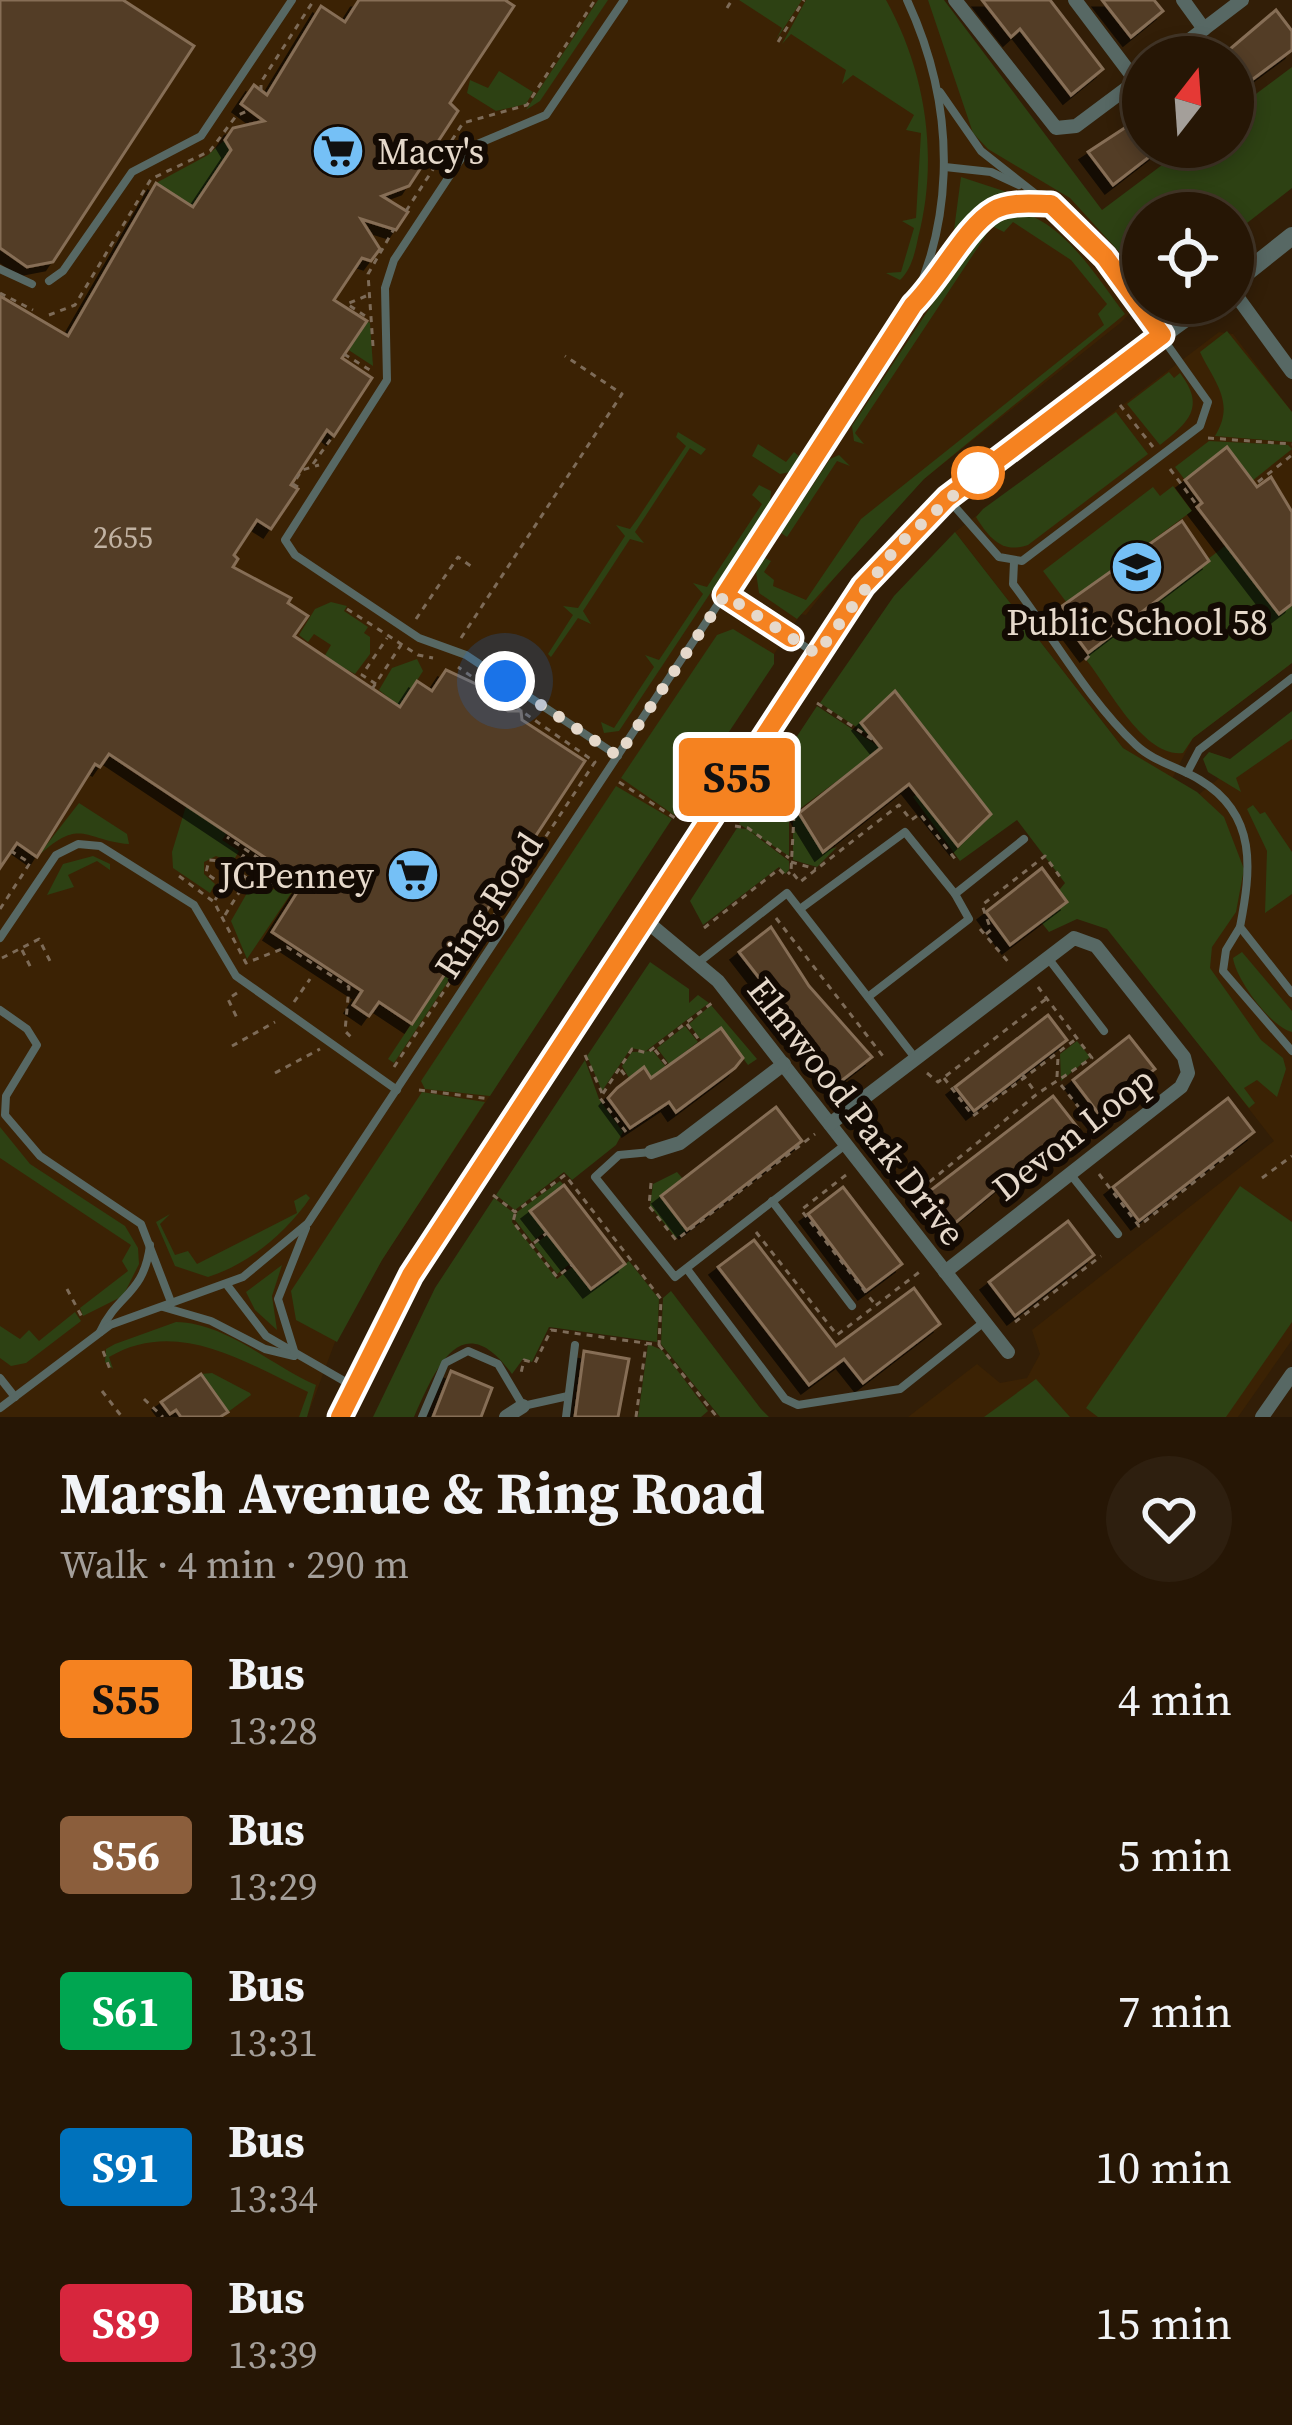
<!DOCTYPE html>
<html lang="en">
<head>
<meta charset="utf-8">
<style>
  body { margin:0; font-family:"Source Serif 4",serif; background:#2e1f0f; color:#f1f3f6; height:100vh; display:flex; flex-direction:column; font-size:45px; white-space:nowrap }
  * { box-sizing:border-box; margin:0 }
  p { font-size:39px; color:#a49f9a }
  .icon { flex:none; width:66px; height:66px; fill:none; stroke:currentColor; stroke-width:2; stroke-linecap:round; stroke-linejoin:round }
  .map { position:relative; height:1417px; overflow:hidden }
  .drawer { display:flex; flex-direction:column; background:#261605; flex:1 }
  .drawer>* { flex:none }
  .badge { padding:0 24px; border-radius:9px; font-size:42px; line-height:78px }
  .needle { width:78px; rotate:17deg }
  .controls { position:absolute; left:1122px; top:36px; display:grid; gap:24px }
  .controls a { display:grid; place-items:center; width:132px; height:132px; border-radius:50%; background:#261605; box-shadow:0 6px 18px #0003,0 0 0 3px #423527; font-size:60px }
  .you { position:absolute; width:60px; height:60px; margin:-30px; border:9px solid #fff; border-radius:50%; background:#1a73e8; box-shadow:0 0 0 18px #1a73e833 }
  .map>.badge { position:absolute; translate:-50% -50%; box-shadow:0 0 0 6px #fff }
  .round { display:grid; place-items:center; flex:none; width:126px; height:126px; border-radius:63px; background:#2e1f0f }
  .overview { display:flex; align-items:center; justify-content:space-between; height:204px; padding:0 60px }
  h1 { font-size:57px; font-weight:700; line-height:90px }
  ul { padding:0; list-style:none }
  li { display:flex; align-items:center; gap:36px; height:156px; padding:0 60px }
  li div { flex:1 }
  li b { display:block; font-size:45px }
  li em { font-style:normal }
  li .badge { min-width:132px; font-weight:700; text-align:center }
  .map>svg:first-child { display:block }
</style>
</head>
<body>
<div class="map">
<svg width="1292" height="1417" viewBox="0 0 1292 1417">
  <defs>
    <filter id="shadow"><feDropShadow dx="-8" dy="8" stdDeviation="0" flood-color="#0009"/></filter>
  </defs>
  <rect width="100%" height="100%" fill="#321e07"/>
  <g fill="#3b2204">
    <path d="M0,0H928L1143,278V300L1119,324L924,479L862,542L806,615L801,614L772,657L773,664L382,1260L335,1342L307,1417H0Z"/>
    <path d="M1219,332L1233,334L1292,412V663L1193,738L1172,779L1123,748L955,532Z"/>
    <path d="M1292,720V1340L1238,1417H908L977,1364L1000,1383L1027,1378L1040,1354L1032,1330L1274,1141L1079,890Z"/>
  </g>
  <g fill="#2d4113">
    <path d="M598,0H608L540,101L526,110Z"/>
    <path d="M739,0H802L776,40L782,28Z"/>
    <path d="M806,0H886C926,72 939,158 918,238C915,253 911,270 900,280L886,273L901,272L914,228L902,221L916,218L921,133L906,130L914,115L853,75L842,84L846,70L791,34L782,44Z"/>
    <path d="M928,0H944L1102,210L1186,147H1233V111L1292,67V188L1233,234V213H1143V278L1070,198L988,149L973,133Z"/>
    <path d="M499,71L533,92L526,104L496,111L467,93L470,80L488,88Z"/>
    <path d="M227,138L233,147L199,211L156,183L208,155Z"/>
    <path d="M961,177L1016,195L983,207L952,245Z"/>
    <path d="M1016,211C1064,221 1097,278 1125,314L924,479L797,619L759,593L756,572L765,558L771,561L764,572L774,580L773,586L806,600L861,519L1104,325L1098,314L1107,304L1071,260L1013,222L1004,232L992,226L855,433L864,444L854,441L852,426L983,227L998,215Z"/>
    <path d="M367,321L370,323L373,366L344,347Z"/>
    <path d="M1227,331L1292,412V442L1215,436C1236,402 1214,382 1200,352Z"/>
    <path d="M1169,372L1174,378L1180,373C1206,407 1189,422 1160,445L1127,404Z"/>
    <path d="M1116,412L1148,454L1028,545C1002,554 989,538 976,517L983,509Z"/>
    <path d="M678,432L706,449L701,455L690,448L635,532L644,543L630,539L583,611L591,624L578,618L551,657L548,654L573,615L563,606L578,608L625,536L616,525L630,529L638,518L686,446L676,437Z"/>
    <path d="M1209,441L1288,445L1292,449L1252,481L1227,448L1185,480L1175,467Z"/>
    <path d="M758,444L786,462L794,452L800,457L790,472L780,474L752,456Z"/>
    <path d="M839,455L850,466L837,461L787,537L781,533L830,459Z"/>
    <path d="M759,485L771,491L770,503L619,731L604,733L601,722L614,728L654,667L645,655L659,660L703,594L693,583L707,587L762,504L752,495Z"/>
    <path d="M1173,486L1192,511L1067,603L1043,571L1153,487L1160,496Z"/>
    <path d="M955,532L1123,748L1197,792L1224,817L1244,869L1236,912L1212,947L1210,968L1261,1040L1283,1058L1286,1069L1277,1097L1257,1080L1244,1088L1255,1103L1249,1108L1107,929L1077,919L1049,932L1037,917L1065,883L1017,820L960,861L913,797L917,794L958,846L991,814L895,692L861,722L873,738L820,703L894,596Z"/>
    <path d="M1226,545L1279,614L1292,604V663L1193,738L1183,753C1144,758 1109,688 1087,661L1088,653Z"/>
    <path d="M331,602L347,606L344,611L368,627L364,633L370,637V654L355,674L324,657L331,645L314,634L308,642L299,635L315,609Z"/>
    <path d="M733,629L774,654V664L674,815L621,778L717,635Z"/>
    <path d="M417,659L423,671L400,707L379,690L392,668Z"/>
    <path d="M817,706L881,748L789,817V856L739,824Z"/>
    <path d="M1292,711V739L1236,778L1241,792L1208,772L1203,759L1209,752L1230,759Z"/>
    <path d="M616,786L672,819L490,1096L425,1089L421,1081Z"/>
    <path d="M79,803L127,834L129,844C83,840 81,816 37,857Z"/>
    <path d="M1253,805L1260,814L1265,812L1292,852V894L1265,913L1267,851L1247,809Z"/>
    <path d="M186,806L227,833L222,840L239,851L232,863L216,856L204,862V874L215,884L210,893L173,868L172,852Z"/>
    <path d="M800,814L823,852L837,847L817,867L793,860V819Z"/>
    <path d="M737,828L747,829L789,861V870L785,874L779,867L703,925L690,901Z"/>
    <path d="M93,856L110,864V870L97,861L68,875L74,887L47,895L63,864Z"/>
    <path d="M276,865L294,877L282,883L294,889L247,959L231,921L251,886L267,892L276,888Z"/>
    <path d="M461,949L467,953L394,1063L388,1059Z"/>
    <path d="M1242,952L1292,1011V1032C1271,1027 1236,980 1233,958Z"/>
    <path d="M650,962L689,989V1003L698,995L709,1003L646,1051L631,1048L602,1091L587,1056Z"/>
    <path d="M711,1005L757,1059L748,1065L721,1029L701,1040L689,1024Z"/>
    <path d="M685,1026L698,1042L669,1064L657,1048Z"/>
    <path d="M1077,1041L1090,1057L1061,1081L1060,1054Z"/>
    <path d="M653,1051L666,1067L651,1078L643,1068L629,1078L622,1066L632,1052Z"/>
    <path d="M585,1060L599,1099L623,1132L616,1145L572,1180L564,1172L515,1210L496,1195Z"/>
    <path d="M422,1092L485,1102L382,1260L337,1342L296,1320L291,1291Z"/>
    <path d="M0,1127L30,1164L125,1226L138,1248L139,1264L123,1296L83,1316L80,1308L128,1271L122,1261L131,1245L0,1158Z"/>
    <path d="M677,1172L683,1179L661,1196L687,1230L676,1238L650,1206L653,1184Z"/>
    <path d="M560,1181L564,1185L546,1231L532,1242L515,1220L517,1212Z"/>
    <path d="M1240,1186L1292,1222V1322L1226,1417H1098L1086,1408Z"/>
    <path d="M306,1194L310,1198C286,1233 249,1264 208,1277L175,1266L156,1222L170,1214L160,1224L175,1255L188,1251L197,1264L297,1213L294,1201Z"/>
    <path d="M494,1198L514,1213L512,1222L557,1279L573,1266L591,1289L629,1261L659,1299L657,1342L549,1327L532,1362L523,1359L512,1374C461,1304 435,1370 414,1417H373L435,1288Z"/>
    <path d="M548,1234L571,1263L557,1274L534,1245Z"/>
    <path d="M282,1265L272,1296L277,1330L255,1310L246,1292Z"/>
    <path d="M671,1291L761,1409L769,1417H720L661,1344L663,1298Z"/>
    <path d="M75,1312L81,1321L26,1363L11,1366L0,1358V1326L20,1339L29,1330L39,1341Z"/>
    <path d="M176,1322C227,1323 270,1365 316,1385L307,1417H299L308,1392C245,1362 177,1317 109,1357L113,1369L105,1362L106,1349L115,1344Z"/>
    <path d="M648,1344L662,1350L708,1411L701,1417H638Z"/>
    <path d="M212,1373L250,1393L251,1395L228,1412L201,1374Z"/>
    <path d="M1036,1379L1070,1417H984Z"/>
  </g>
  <g fill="#533d26" stroke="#866e56" stroke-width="3" filter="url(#shadow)">
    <path d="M0,0H123L194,46L53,262L27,267L0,248Z"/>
    <path d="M359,0H505L514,6L450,103L458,111L409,186L382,196L408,212L396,230L361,219L380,249L371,261L362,258L334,300L367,321L342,358L372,378L334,436L327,430L291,485L298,489L271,529L257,520L234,555L238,559L233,567L291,598L288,603L308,616L294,636L400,707L417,681L432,691L446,670L495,693L491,700L508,711H521L522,720L585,761L412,1024L379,1002L369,1016L353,1005L362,991L272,932L303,883L109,754L100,767L95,764L37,857L17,843L0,868V296L68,336L156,183L193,207L231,150L225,140L233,128L264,121L241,104L254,85L267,95L321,6L345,22Z"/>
    <path d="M982,0H1050L1103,69L1071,95L1020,29L1011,37Z"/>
    <path d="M1102,0H1154L1163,11L1131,37Z"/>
    <path d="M1276,10L1292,31V50L1233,94V57L1223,55Z"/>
    <path d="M1143,116V147H1162L1113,185L1088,152Z"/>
    <path d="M1227,447L1257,487L1271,477L1292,512V604L1279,614L1197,507L1202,503L1185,480Z"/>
    <path d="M1182,521L1209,561L1088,653L1068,626L1074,622L1062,606Z"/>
    <path d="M895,691L991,814L958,846L909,784L823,852L799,813L881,748L861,723Z"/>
    <path d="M1042,868L1067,902L1010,945L986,912Z"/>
    <path d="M771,927L809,986L872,1057L840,1082L739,952Z"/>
    <path d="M1048,1015L1067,1040L974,1111L955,1087Z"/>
    <path d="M721,1028L743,1058L735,1068L676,1112L669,1102L630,1128L608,1098L617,1088L644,1067L651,1078Z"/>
    <path d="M1129,1036L1155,1069L1098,1113L1073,1080Z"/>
    <path d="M1053,1096L1078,1128L1058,1144L1055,1140L948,1229L922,1197Z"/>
    <path d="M1228,1098L1254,1132L1139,1221L1113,1187Z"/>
    <path d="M776,1107L802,1141L687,1230L661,1196Z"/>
    <path d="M564,1185L625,1264L591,1289L530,1211Z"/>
    <path d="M843,1187L902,1264L866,1291L808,1214Z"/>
    <path d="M1068,1221L1094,1255L1015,1316L989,1282Z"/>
    <path d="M754,1240L836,1346L914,1288L940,1324L863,1383L844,1359L809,1385L718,1267Z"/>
    <path d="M584,1351L629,1359L618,1417H575Z"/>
    <path d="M451,1371L492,1388L481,1417H433Z"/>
    <path d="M201,1374L228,1412L220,1417H181L176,1410L170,1414L161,1402Z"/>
  </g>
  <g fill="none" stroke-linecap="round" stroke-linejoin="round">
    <g stroke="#7d6b58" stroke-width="3" stroke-dasharray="6 6" stroke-linecap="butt">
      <path d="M727,8L732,0"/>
      <path d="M778,42L804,0"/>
      <path d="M261,91V82L314,0"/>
      <path d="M406,211L463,123L527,105L595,0"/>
      <path d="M0,293L33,310"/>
      <path d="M366,296L347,304L370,319"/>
      <path d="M49,315L75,305L151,179L210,151L236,116L249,110"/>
      <path d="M373,346L368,274L394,229"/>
      <path d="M344,354L373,372"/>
      <path d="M1120,405L1153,447"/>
      <path d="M1208,438L1292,444"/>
      <path d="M313,464L333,436"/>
      <path d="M1170,469L1199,508"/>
      <path d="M1258,482L1292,455"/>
      <path d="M298,487L293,484L302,470L319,465"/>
      <path d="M347,609L418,655L433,658"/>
      <path d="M416,619L458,557L475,569"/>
      <path d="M461,638L622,394L565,356"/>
      <path d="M1085,660L1090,655"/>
      <path d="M376,684L362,675L387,638"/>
      <path d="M372,689L401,645"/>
      <path d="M817,703L875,741"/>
      <path d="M619,782L675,818"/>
      <path d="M794,815L791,871L800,882L899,805L911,820L920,814L956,860"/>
      <path d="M735,826L748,828L789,858"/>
      <path d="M791,862L816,869"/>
      <path d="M179,876L214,902L246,963L287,947L349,987L345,1031L352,1038"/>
      <path d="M224,886L206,873L209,860L221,861L265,890L277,880L264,862L227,837"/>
      <path d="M215,900L245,853"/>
      <path d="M0,909L30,863L11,851"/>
      <path d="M225,915L258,862"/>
      <path d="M776,918L886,1060"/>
      <path d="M704,928L779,869L786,876L790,872"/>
      <path d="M980,929L1010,964"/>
      <path d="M986,934L991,930L982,905L1045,856L1063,881"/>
      <path d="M22,950L32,970"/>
      <path d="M2,958L39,939L50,961"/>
      <path d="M237,993L228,999L237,1018"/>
      <path d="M294,1002L310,979"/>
      <path d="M687,1024L700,1041"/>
      <path d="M232,1046L275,1022"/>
      <path d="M655,1050L667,1065"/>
      <path d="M585,1055L602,1093"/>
      <path d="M394,1067L595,762L458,667"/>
      <path d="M621,1070L628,1079"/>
      <path d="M275,1073L320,1049"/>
      <path d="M927,1073L938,1082L1046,999"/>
      <path d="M1022,1074L1036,1093"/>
      <path d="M1057,1077L1058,1057"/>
      <path d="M944,1078L973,1116L1076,1039"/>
      <path d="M1061,1085L1097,1130"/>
      <path d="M419,1090L490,1099"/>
      <path d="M626,1132L600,1098L632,1049L647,1053L712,1003"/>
      <path d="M1099,1174L1139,1226L1233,1151"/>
      <path d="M846,1175L801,1210L874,1303"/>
      <path d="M1262,1178L1292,1156"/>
      <path d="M651,1183L649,1206L676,1240L815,1134"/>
      <path d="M493,1195L515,1212L565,1175L661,1299L659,1345L551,1330L535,1363L524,1360L521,1373"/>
      <path d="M911,1197L1037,1094L1092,1058L1038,987"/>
      <path d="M515,1214L513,1222L557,1277L572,1265"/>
      <path d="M756,1232L837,1335L922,1270"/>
      <path d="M534,1243L547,1233"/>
      <path d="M67,1289L83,1319"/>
      <path d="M1015,1322L1101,1256"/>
      <path d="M659,1345L717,1417"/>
      <path d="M103,1351L111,1372"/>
      <path d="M102,1391L122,1417"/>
      <path d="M144,1399L163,1417"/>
      <path d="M636,1417L646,1344"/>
    </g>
    <g stroke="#576864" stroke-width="8">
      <path d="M940,92L981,151L1075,225L1105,257L1208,402L1200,426L1022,561L999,557L948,499"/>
      <path d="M945,167L991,172L1019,185"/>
      <path d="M0,269L32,284"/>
      <path d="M49,281L63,271L132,172L201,136L292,0"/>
      <path d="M917,302L995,210L1050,204"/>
      <path d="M1014,562L1013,584C1052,635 1088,700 1136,745C1154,762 1179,767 1200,780C1258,815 1251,870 1240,927L1292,993"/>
      <path d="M725,595L815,653"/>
      <path d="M618,756L466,655L419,638L295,555L285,540L387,380L385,288L394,260L468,148L546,115L624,0"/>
      <path d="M1187,773L1199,750L1292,678"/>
      <path d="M800,909L905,832L955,894"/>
      <path d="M1240,927L1226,950L1223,971L1292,1051"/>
      <path d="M0,938L56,855L78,844L100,846L194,905L236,976L397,1090"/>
      <path d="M1048,958L1104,1031"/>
      <path d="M699,962L787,893L916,1059"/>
      <path d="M868,997L969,919L955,894L1024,839"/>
      <path d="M0,1010L27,1029L37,1045L6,1096L5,1115L40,1156L141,1224L171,1302"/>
      <path d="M651,1152L619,1155L595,1177L675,1277L845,1145"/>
      <path d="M1071,1175L1118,1234"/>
      <path d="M772,1201L852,1306"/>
      <path d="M687,1269L785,1399L798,1405L900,1389L984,1322"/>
      <path d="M227,1285L266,1336L351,1385"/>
      <path d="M163,1307L211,1321L265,1349L294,1356"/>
      <path d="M100,1332C117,1294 144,1295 150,1245"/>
      <path d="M295,1354L278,1299L306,1228"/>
      <path d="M0,1378L15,1397"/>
      <path d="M0,1408L110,1325L243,1277L308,1223L891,343C958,237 959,112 907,0"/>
      <path d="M422,1417L445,1363L468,1351L498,1364L523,1406L568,1396"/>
      <path d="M566,1417L575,1345"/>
    </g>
    <g stroke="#576864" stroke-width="14">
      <path d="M955,0L1056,128L1076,126L1143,76"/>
      <path d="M1075,0L1136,81"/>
      <path d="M1183,0L1204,29"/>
      <path d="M1167,57L1242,0"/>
      <path d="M1233,291L1292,372"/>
      <path d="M645,920L718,981L1008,1352"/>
      <path d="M830,1124L1074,938L1096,946L1184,1057L1188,1073L1181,1087L945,1272"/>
      <path d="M651,1152L680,1143L784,1064"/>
      <path d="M506,1417L523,1406"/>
      <path d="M1262,1417L1292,1374"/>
    </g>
    <g stroke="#576864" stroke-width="18">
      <path d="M1233,283L1292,236"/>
      <path d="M340,1417L411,1275L863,586C958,472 1087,391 1206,303"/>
    </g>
  </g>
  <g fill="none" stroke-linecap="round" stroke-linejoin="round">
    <g stroke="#fff" stroke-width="27">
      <path id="line" d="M340,1417L411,1275L863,586L947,498L1162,335L1105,257L1051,204C1034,204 1010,201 994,210C966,226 939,280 913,305L725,595L791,638"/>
    </g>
    <use href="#line" stroke="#f58220" stroke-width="18"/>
    <path stroke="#e6d9cb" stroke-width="12" stroke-dasharray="0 21.6" d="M505,681L618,756L725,595L817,654L898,545L994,459L978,473"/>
  </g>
  <defs>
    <g id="supermarket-disc" transform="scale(2.7)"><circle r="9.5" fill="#75c0f6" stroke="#130a03"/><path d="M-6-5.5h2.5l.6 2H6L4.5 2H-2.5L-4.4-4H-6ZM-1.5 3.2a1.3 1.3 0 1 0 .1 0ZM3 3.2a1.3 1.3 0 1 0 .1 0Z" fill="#111"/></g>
    <g id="school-disc" transform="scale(2.7)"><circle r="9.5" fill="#75c0f6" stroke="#130a03"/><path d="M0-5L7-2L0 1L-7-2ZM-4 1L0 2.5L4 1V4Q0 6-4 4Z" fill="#111"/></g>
  </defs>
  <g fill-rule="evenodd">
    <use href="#supermarket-disc" x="338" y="151"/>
    <use href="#school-disc" x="1137" y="567"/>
    <use href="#supermarket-disc" x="413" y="875"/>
  </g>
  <circle fill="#fff" stroke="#f58220" stroke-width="6" cx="978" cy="473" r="24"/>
  <g text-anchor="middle" stroke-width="12" stroke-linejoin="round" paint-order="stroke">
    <g font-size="30" fill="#c1b2a2">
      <text x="123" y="548">2655</text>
    </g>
    <g font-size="36" fill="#e6d9cb" stroke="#130a03" text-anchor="start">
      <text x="377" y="164">Macy's</text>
      <text x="1137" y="635" text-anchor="middle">Public School 58</text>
      <text x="374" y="888" text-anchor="end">JCPenney</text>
    </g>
    <g font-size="36" fill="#e6d9cb" stroke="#130a03">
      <text transform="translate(488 905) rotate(-57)" y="13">Ring Road</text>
      <text transform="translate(857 1111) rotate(52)" y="13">Elmwood Park Drive</text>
      <text transform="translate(1073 1133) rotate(-38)" y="13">Devon Loop</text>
    </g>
  </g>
</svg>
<div class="controls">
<a><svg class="needle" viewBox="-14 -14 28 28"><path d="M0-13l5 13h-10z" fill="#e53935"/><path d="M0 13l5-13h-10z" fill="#a49f9a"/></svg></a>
<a><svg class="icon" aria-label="locate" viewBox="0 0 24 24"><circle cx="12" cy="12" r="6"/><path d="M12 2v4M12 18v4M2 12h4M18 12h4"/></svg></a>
</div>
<div class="you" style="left:505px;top:681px"></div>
<b class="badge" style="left:737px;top:777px;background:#f58220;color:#111">S55</b>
</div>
<section class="drawer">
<div class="overview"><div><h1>Marsh Avenue &amp; Ring Road</h1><p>Walk · 4 min · 290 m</p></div><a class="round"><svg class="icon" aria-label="heart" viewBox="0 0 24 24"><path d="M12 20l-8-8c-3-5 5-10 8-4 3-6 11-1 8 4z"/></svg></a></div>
<ul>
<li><span class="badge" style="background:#f58220;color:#111">S55</span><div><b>Bus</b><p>13:28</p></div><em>4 min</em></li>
<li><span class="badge" style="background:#8b5e3c;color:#fff">S56</span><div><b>Bus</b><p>13:29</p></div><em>5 min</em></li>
<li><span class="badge" style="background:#00a651;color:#fff">S61</span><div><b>Bus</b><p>13:31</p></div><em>7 min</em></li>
<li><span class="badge" style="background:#0072bc;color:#fff">S91</span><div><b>Bus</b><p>13:34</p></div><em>10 min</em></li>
<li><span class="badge" style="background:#d7263d;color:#fff">S89</span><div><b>Bus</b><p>13:39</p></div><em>15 min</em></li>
</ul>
</section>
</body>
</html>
